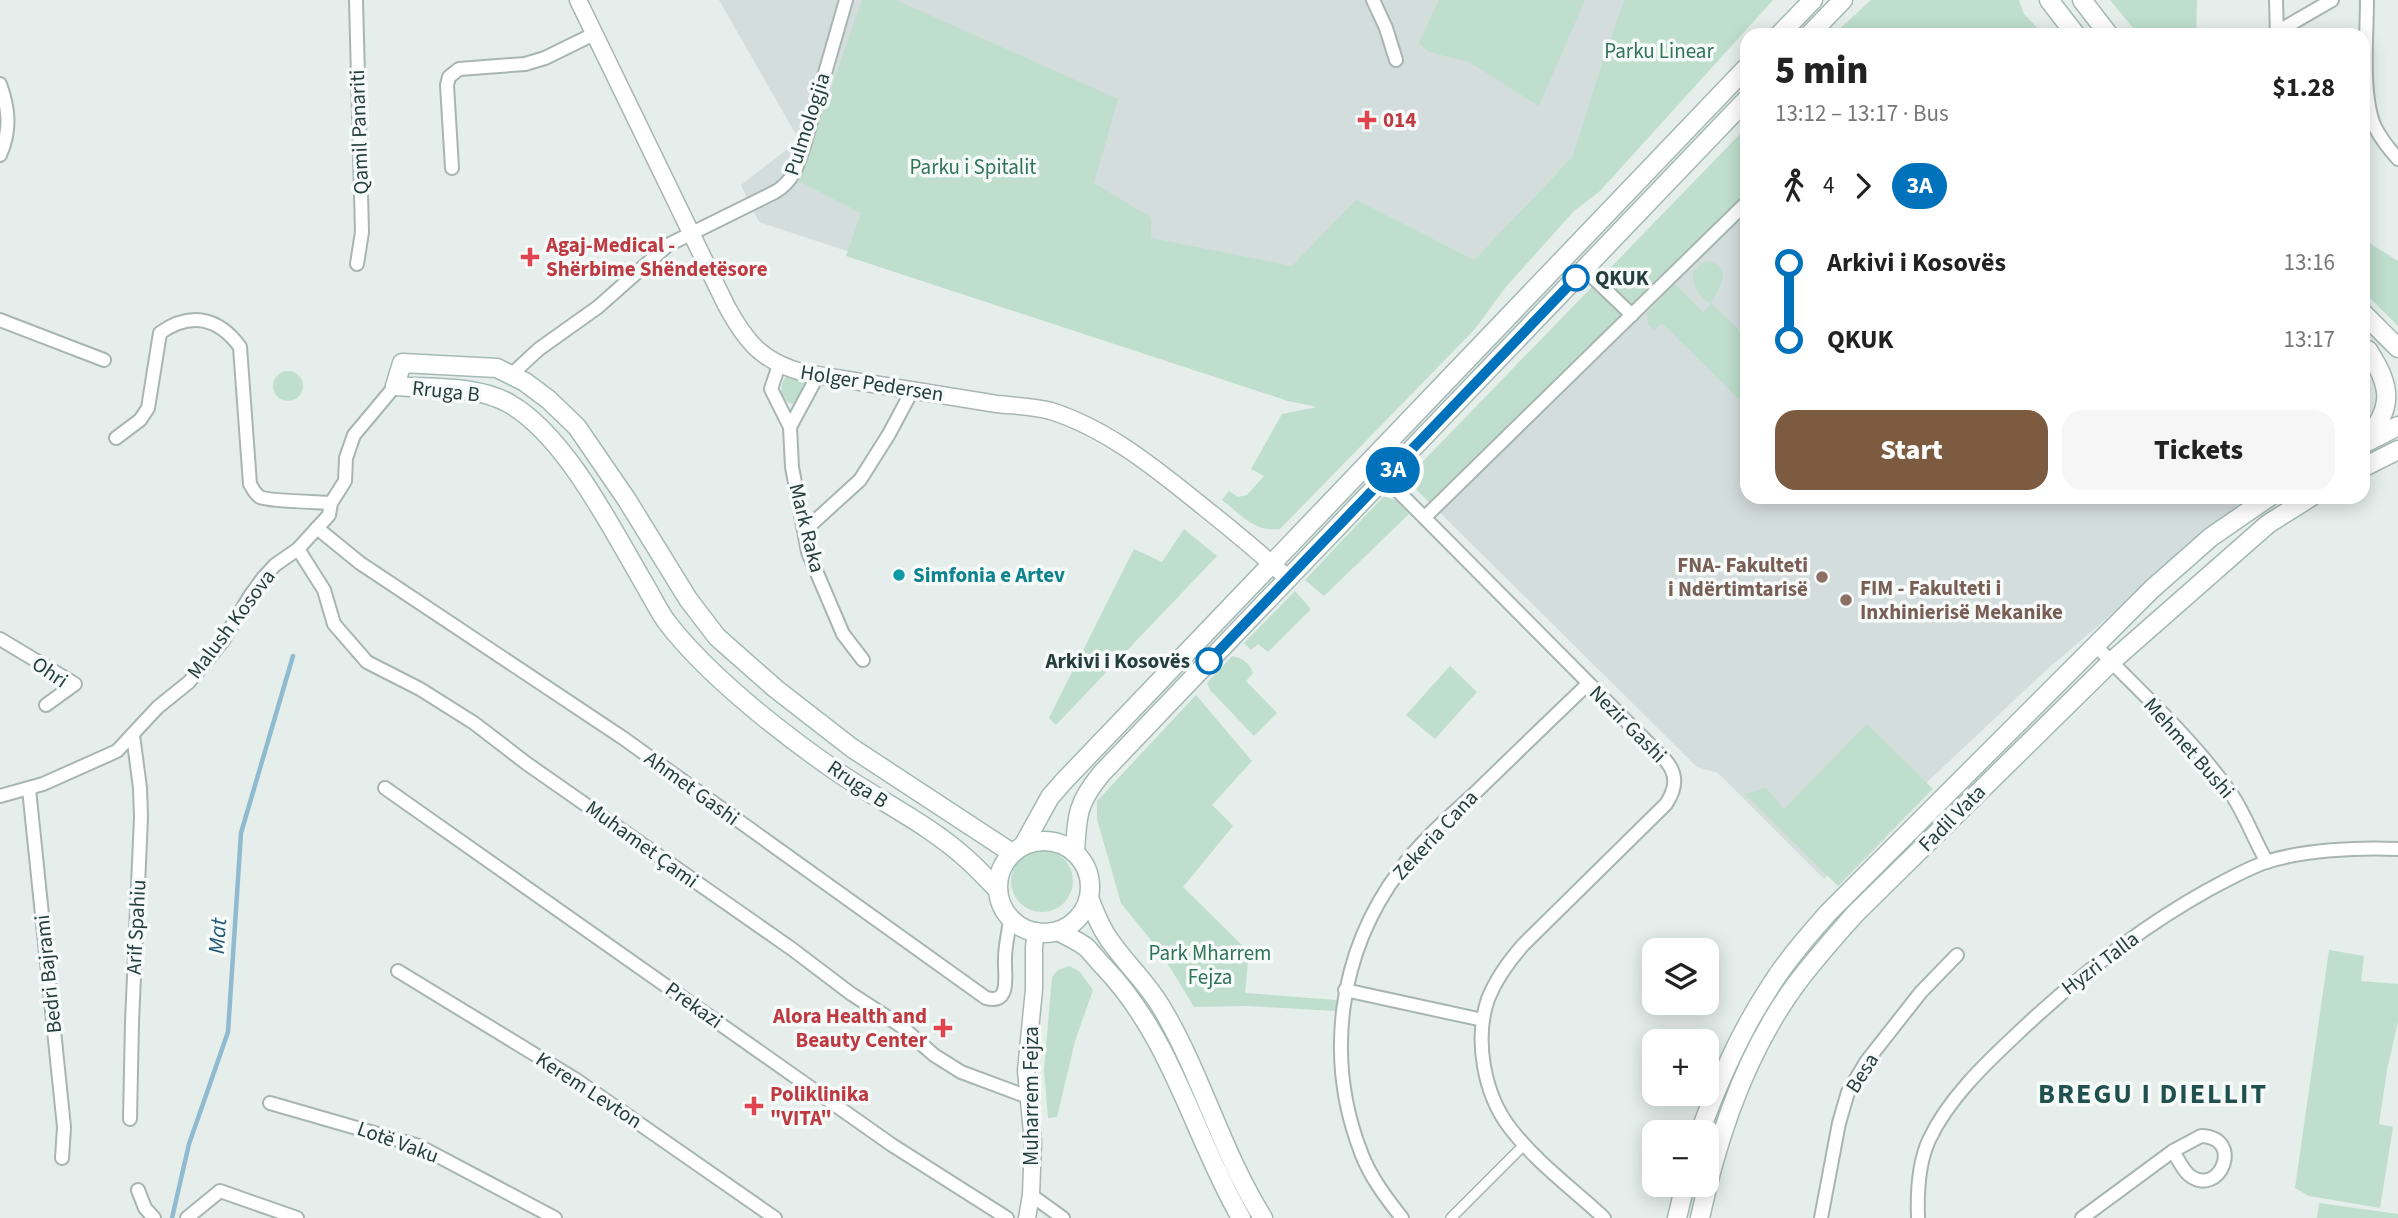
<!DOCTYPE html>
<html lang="en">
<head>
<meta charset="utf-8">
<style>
  body { margin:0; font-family:"Source Sans 3",sans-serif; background:#f6f6f6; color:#222; height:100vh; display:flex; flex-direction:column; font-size:26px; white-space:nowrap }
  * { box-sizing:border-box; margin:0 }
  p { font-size:23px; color:#767676 }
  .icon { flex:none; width:38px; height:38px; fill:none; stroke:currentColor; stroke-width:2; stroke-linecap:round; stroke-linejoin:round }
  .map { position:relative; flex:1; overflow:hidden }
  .details { position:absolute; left:1740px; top:28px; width:630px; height:476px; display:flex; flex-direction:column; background:#fff; border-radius:21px; box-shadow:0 4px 18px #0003 }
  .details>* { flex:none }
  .badge { padding:0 14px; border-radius:23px; font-size:24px; line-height:46px }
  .buttons { position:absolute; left:1642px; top:938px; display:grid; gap:14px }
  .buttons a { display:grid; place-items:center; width:77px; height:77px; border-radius:14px; background:#fff; box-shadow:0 4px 18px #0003; font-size:35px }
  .map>.badge { position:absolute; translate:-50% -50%; box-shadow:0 0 0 4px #fff }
  .legs { display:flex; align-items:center; gap:10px; height:77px; padding:0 35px; font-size:23px }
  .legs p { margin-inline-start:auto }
  .headline { display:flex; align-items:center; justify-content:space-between; height:119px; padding:0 35px }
  h1 { font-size:38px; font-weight:800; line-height:52px }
  .primary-button { display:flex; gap:14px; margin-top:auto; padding:14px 35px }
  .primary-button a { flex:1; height:80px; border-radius:21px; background:#7d5b40; color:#fff; font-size:28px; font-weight:800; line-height:80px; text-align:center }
  .primary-button a+a { background:#f6f6f6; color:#222 }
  ul { padding:0 35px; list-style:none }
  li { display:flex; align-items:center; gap:24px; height:77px; font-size:26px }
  li i { display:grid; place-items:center; width:10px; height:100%; margin:0 9px; background:currentColor }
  li i::after { content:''; width:18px; height:18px; margin:-9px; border:5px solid; border-radius:50%; background:#fff }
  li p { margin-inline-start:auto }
  li:first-child i { background:linear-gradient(#0000 50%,currentColor 0) }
  li:last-child i { background:linear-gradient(currentColor 50%,#0000 0) }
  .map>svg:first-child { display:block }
</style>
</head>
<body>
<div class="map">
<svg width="2398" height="1218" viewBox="0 0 2398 1218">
  <rect width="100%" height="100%" fill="#e5eeeb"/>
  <g fill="#d3dddb">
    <path d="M719,0H1624L1603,60L1572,157L1474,260L1320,407L759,222L741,185L799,140Z"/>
    <path d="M1746,128V497H2247L2042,674L1824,879L1718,773L1697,767L1406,479Z"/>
  </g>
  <g fill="#bfdecd">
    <path d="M862,0H896L1118,99L1094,183L1151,218V238L1292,266L1356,200L1474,260L1572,157L1603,60L1624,0H1773L1600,191L1574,211L1505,288L1475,329L1280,529C1253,532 1242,515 1222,500L1229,491L1238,497L1247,495L1264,476L1251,469L1282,414L1317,407L1288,401L846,256L861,213L799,181Z"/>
    <path d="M1439,0H1585L1539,106L1469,62L1429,52L1419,43Z"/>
    <path d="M1871,0H2019L2024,14L2044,35H1833Z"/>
    <path d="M2110,0H2197L2196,35H2139Z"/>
    <path d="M1746,128V195L1615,320L1431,504L1406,479Z"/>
    <path d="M2363,239L2398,261V326L2363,291Z"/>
    <path d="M1705,261C1735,264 1721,287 1711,303L1746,337V406L1662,323L1654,330L1648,324L1647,313L1675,284L1703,312L1711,304C1699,296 1692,287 1693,272Z"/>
    <circle cx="288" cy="386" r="15"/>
    <path d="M787,374L808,379C805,390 804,401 792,404L781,398L782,384Z"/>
    <path d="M1384,496L1397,501L1409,514L1324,596L1305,580Z"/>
    <path d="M1184,529L1217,556L1056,725L1049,718L1134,549L1162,562Z"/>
    <path d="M1295,591L1311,609L1268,652L1258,644L1251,650L1244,643Z"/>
    <path d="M1232,656C1242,658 1250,663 1253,673L1246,681L1277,713L1254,736L1210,690L1207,683Z"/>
    <path d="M1450,666L1477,692L1435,739L1406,715Z"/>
    <path d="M1196,695L1252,761L1212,805L1233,826L1183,887L1249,952L1245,993L1337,1000L1336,1011L1247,1006L1194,1007L1162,954L1121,903L1097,819V801Z"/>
    <path d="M1867,724L1933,789L1838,886L1745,794L1766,788L1784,809Z"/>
    <circle cx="1042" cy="881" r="31"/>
    <path d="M2329,950L2364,956L2361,981L2398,984V1022L2387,1070L2379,1124L2393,1127L2380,1208L2309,1196L2295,1188Z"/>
    <path d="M1069,966L1079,971L1093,990L1075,1041L1057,1117L1048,1118L1044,1070L1052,977L1058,970Z"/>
    <path d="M2319,1203L2398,1214V1218H2317Z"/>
  </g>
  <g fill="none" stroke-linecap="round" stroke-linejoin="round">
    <path stroke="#90bad0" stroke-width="4.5" d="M172,1218L189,1144L228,1032L241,833L293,656"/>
    <g stroke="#a8b6b3" stroke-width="12">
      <path id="pedestrian" d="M1451,1218L1525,1144"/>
    </g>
    <g stroke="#a8b6b3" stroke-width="16">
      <g id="minor">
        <path d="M356,0L362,232L357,264"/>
        <path d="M1373,0L1386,28L1396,60"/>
        <path d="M2276,0L2277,35"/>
        <path d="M2367,0C2367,34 2361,97 2375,127C2381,139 2389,149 2398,159"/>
        <path d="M2277,32L2332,0"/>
        <path d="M0,84C9,109 11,130 0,155"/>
        <path d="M452,168L447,85L449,77L459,69L525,64L545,58L594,34"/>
        <path d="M1584,269L1632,315"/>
        <path d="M0,320L104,360"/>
        <path d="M779,365L771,389L790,427L818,375"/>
        <path d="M512,374L539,349L598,307L668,245L775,192C793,182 798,165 804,146L846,0"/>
        <path d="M790,427L792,467L808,552L843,634L863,660"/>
        <path d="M116,438L140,420L148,408L160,333C191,311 219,318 240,347L250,484C253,489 255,494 260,497C267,501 318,502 331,503"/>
        <path d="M1385,478L1666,761C1678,775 1676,789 1666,804L1523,945C1509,961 1496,979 1488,999C1474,1040 1484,1094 1510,1128C1536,1162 1573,1189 1604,1218"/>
        <path d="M1425,517L1746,203"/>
        <path d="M317,528L360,563L623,738L986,998C1012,1005 1004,974 1005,958C1005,945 1009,932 1010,919"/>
        <path d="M805,530L860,480L889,434L913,389"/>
        <path d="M298,549L324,590L334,624L367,662L420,689L474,723L526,763L792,949L850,993L901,1026L934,1055L961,1072L1028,1097"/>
        <path d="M0,639L75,684L46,705"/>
        <path d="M2095,645C2141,693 2194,740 2232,795C2246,816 2254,840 2267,862"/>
        <path d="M385,788L892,1145L1007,1218"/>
        <path d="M29,789L64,1127L62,1158"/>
        <path d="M0,796L43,784L117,751L158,707L189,682L222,642L250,596L263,578L275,565L298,549L329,515L331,503L345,481L346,458L354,435L395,386"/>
        <path d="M398,971L575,1079L775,1218"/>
        <path d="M1345,990L1483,1020"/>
        <path d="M270,1103L419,1146L555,1218"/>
        <path d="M130,1119L132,1022L141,817L140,788L133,735"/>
        <path d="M2201,1136C2245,1137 2220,1199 2189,1175C2182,1169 2178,1159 2173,1151Z"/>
        <path d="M138,1190L145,1208L154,1218"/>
        <path d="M1031,1195L1063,1218"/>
        <path d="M187,1218L220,1191L297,1218"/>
        <path d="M1402,1218C1387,1199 1371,1178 1362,1155C1324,1059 1338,953 1400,870C1421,841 1448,818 1474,794C1512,757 1550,720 1588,684"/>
        <path d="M1821,1218L1839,1123L1848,1092L1866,1062L1921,992L1957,955"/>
        <path d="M1918,1218C1917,1192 1918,1164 1929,1140C1948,1099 1985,1064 2017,1034C2075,979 2138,929 2208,890C2227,880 2246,869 2266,862C2303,850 2359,847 2398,849"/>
        <path d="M2082,1218L2173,1151"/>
      </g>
    </g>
    <g stroke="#a8b6b3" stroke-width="19">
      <g id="tertiary">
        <path d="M578,0L726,305C746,342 762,362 805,373L997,404C1015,406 1033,406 1051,411C1108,429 1156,469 1201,505C1231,529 1260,552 1288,579"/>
        <path d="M1027,1218L1031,1195L1033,1142L1026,1071L1034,989V947L1036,931"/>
      </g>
    </g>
    <g stroke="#a4b9b5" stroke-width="21">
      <g id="secondary">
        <path d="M2049,0L2076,35"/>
        <path d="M2082,0L2109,35"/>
        <path d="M1779,35L1813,0"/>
        <path d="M1809,35L1843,0"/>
        <path d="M2362,312L2398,348"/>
        <path d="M2367,442L2398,426"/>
        <path d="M2364,443C2394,407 2392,388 2368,350"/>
        <path d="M2362,468L2398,450"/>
        <circle cx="1044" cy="887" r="46"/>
        <path d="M1023,846L1050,797L1064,781L1746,68"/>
        <path d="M1075,853C1077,815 1077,803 1102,773L1746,100"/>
        <path d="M998,890C988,880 978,869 968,860C929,824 879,801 836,771C781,733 706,674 666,621C657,608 650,593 642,580C610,525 565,436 510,404C478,385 431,389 395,386L402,363L497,368L525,382L549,400L577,427L627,500L688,599L717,637L776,689L852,748L1012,853"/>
        <path d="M1089,898C1094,910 1098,922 1105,933C1121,960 1147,981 1163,1010C1202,1076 1222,1153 1263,1218"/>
        <path d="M1058,931C1067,936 1078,941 1086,947C1092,953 1098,961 1104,967C1172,1038 1193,1134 1241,1218"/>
        <path d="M1700,1132C1718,1083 1739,1034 1768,990C1785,962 1807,937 1828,913L2152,589L2211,537L2269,497"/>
        <path d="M1677,1218L1685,1185"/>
        <path d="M1700,1218C1717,1138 1745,1055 1794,987C1813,961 1834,938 1855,914L2111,662L2268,524L2311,497"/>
      </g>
    </g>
    <use href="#pedestrian" stroke="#fff" stroke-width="9"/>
    <use href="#minor" stroke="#fff" stroke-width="12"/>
    <use href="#tertiary" stroke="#fff" stroke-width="16"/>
    <use href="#secondary" stroke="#fff" stroke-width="18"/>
  </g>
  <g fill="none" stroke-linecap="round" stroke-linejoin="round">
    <g stroke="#fff" stroke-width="16">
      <path id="line-1" d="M1209,661L1576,278"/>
    </g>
    <use href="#line-1" stroke="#0072bc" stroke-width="10"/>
  </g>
  <g fill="#e0444e" stroke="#f6faf9" stroke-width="2.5">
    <path d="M1363.5 109.5h7v7h7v7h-7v7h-7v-7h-7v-7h7z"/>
    <path d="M526.5 246.5h7v7h7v7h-7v7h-7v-7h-7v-7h7z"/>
    <path d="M939.5 1017.5h7v7h7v7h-7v7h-7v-7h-7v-7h7z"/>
    <path d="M750.5 1095.5h7v7h7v7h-7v7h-7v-7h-7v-7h7z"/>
  </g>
  <g fill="#fff" stroke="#0072bc" stroke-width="3.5">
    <circle cx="1576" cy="278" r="12"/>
    <circle cx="1209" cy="661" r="12"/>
  </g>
  <circle fill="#0f9aa8" stroke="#f6faf9" stroke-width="2.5" cx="899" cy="575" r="7"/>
  <g fill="#8d6e63" stroke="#f6faf9" stroke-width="2.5">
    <circle cx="1822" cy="577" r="7"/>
    <circle cx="1846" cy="600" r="7"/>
  </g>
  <g text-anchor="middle" stroke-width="7" stroke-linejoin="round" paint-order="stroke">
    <g font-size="21" fill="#307558" stroke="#f6faf9">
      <text x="1659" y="58">Parku Linear</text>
      <text x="973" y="174">Parku i Spitalit</text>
      <text x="1210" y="960">Park Mharrem<tspan x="1210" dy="24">Fejza</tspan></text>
    </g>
    <g font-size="21" font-weight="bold" fill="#be3a42" stroke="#f6faf9" text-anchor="start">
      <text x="1383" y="127">014</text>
      <text x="546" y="252">Agaj-Medical -<tspan x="546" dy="24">Shërbime Shëndetësore</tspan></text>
      <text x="927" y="1023" text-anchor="end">Alora Health and<tspan x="927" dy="24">Beauty Center</tspan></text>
      <text x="770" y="1101">Poliklinika<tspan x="770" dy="24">"VITA"</tspan></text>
    </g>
    <g font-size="21" fill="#253f3d" stroke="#f6faf9">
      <text transform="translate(807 124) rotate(-72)" y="7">Pulmologjia</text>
      <text transform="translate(359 132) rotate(-92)" y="7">Qamil Panariti</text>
      <text transform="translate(872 383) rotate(9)" y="7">Holger Pedersen</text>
      <text transform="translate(446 391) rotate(6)" y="7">Rruga B</text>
      <text transform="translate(807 528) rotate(76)" y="7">Mark Raka</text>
      <text transform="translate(231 624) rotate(-53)" y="7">Malush Kosova</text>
      <text transform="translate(50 672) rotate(34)" y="7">Ohri</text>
      <text transform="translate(1628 724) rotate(45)" y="7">Nezir Gashi</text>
      <text transform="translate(2189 748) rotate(49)" y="7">Mehmet Bushi</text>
      <text transform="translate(858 784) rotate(34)" y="7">Rruga B</text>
      <text transform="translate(692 788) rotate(36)" y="7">Ahmet Gashi</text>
      <text transform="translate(1952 818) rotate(-45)" y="7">Fadil Vata</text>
      <text transform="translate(1435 835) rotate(-47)" y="7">Zekeria Cana</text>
      <text transform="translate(642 844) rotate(36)" y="7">Muhamet Çami</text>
      <text transform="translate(136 927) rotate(-87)" y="7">Arif Spahiu</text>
      <text transform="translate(2100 963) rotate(-37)" y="7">Hyzri Talla</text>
      <text transform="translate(48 974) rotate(-96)" y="7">Bedri Bajrami</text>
      <text transform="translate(694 1005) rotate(35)" y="7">Prekazi</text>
      <text transform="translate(1862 1073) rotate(-58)" y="7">Besa</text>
      <text transform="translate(589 1090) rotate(33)" y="7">Kerem Levton</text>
      <text transform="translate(1031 1096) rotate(-90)" y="7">Muharrem Fejza</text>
      <text transform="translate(398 1142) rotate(20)" y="7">Lotë Vaku</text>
    </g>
    <g font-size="21" font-weight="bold" fill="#253f3d" stroke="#f6faf9" text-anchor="start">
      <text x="1595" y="285">QKUK</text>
      <text x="1190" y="668" text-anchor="end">Arkivi i Kosovës</text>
    </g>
    <g font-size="21" font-weight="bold" fill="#785e54" stroke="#f6faf9" text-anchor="end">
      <text x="1808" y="572">FNA- Fakulteti<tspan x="1808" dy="24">i Ndërtimtarisë</tspan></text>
      <text x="1860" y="595" text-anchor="start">FIM - Fakulteti i<tspan x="1860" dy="24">Inxhinierisë Mekanike</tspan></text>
    </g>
    <g font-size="21" font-weight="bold" fill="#0d838f" stroke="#f6faf9" text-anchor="start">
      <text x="913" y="582">Simfonia e Artev</text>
    </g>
    <g font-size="23" font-style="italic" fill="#205979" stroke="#f6faf9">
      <text transform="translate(217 936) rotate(-86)" y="8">Mat</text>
    </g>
    <g font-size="28" font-weight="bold" letter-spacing="2" fill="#21514e" stroke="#f6faf9">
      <text x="2153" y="1103">BREGU I DIELLIT</text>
    </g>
  </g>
</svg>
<div class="buttons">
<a><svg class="icon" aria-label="layers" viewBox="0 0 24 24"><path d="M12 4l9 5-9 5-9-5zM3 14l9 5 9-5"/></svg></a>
<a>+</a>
<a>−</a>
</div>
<b class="badge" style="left:1393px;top:470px;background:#0072bc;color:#fff">3A</b>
<section class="details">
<div class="headline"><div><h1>5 min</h1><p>13:12 – 13:17 · Bus</p></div><b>$1.28</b></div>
<div class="legs"><svg class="icon" aria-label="walk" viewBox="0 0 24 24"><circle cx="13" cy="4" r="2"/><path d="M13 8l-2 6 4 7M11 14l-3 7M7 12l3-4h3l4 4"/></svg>4<svg class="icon" aria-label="forward" viewBox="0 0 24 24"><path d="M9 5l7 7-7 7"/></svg><b class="badge" style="background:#0072bc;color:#fff">3A</b></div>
<ul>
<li><i style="color:#0072bc"></i><b>Arkivi i Kosovës</b><p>13:16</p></li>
<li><i style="color:#0072bc"></i><b>QKUK</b><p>13:17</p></li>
</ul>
<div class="primary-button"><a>Start</a><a>Tickets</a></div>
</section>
</div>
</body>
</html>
